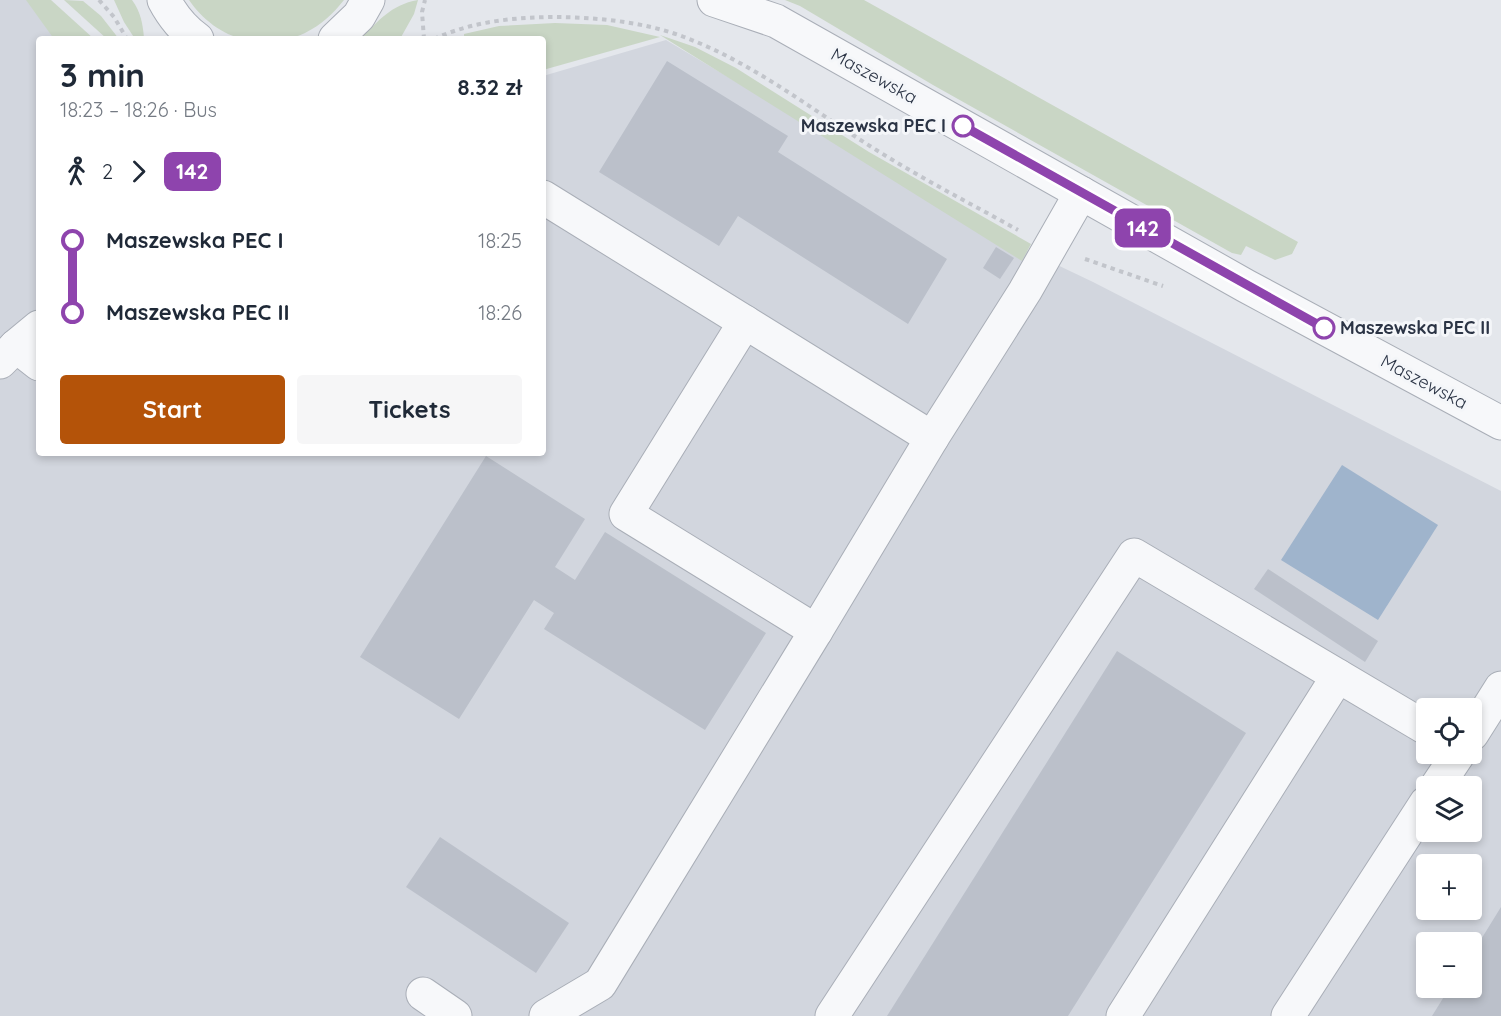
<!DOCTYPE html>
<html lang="en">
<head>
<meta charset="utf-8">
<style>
  body { margin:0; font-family:Quicksand,sans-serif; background:#f6f6f7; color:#1f2937; height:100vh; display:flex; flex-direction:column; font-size:22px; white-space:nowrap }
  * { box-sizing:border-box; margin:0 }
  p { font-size:20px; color:#747a83 }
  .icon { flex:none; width:33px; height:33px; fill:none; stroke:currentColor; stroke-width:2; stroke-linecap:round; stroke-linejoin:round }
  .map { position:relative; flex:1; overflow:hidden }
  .sheet { position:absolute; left:36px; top:36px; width:510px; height:420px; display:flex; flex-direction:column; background:#fff; border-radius:6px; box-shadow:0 3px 9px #0003 }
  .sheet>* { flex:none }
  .badge { padding:0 12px; border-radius:9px; font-size:21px; line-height:39px }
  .controls { position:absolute; left:1416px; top:698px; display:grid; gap:12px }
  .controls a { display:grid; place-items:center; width:66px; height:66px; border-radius:6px; background:#fff; box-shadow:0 3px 9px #0003; font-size:30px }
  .map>.badge { position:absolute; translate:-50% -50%; box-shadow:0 0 0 3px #fff }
  .legs { display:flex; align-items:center; gap:9px; height:66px; padding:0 24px; font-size:20px }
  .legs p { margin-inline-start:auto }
  .headline { display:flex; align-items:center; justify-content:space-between; height:102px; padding:0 24px }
  h1 { font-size:33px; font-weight:800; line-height:45px }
  .cta { display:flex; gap:12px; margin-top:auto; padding:12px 24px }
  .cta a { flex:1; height:69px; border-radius:6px; background:#b45309; color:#fff; font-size:24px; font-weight:800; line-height:69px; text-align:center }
  .cta a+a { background:#f6f6f7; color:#1f2937 }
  ul { padding:0 24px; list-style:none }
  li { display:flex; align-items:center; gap:21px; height:72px; font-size:22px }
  li i { display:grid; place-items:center; width:9px; height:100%; margin:0 8px; background:currentColor }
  li i::after { content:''; width:15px; height:15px; margin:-8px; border:4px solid; border-radius:50%; background:#fff }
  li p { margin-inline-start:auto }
  li:first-child i { background:linear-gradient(#0000 50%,currentColor 0) }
  li:last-child i { background:linear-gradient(currentColor 50%,#0000 0) }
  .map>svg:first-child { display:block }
</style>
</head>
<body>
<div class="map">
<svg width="1501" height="1016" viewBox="0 0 1501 1016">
  <rect width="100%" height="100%" fill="#e4e7ec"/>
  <path fill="#d2d6de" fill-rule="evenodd" d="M0,0H44L68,39H39V453H543V76L666,40L984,230L1093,282L1501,491V1016H0ZM1426,708H1472V753H1426ZM1426,786H1472V831H1426ZM1426,864H1472V909H1426ZM1426,942H1472V987H1426Z"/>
  <g fill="#c9d6c5">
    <path d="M26,0H51L94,39H54Z"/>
    <path d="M64,0L83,1L101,16L119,39H107Z"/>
    <path d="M114,0H132C141,12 143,25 144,39H135L124,22Z"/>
    <path d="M189,0H344C333,14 321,25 305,33C293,39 282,39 269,39C261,39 253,40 245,39C223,36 201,18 189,0Z"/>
    <path d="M418,0L414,14L400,39H360C379,21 390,5 418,0Z"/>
    <path d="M785,0H864L1298,242L1292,254L1275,260L1246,246L1241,255L1232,253L933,85L800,6Z"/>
    <path d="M555,23L607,25L660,37L543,70V39H464V34L499,26Z"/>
    <path d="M660,35L695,47L736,68L869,152L1031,244L1022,261Z"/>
  </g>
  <path fill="#9fb4cc" d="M1342,465L1438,525L1378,620L1281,560Z"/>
  <g fill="#bbc0ca">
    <path d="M667,61L788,136L778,152L947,259L908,324L738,216L719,246L599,172Z"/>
    <path d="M996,247L1014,258L1000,279L983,268Z"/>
    <path d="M486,456L585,519L555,567L575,580L605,532L766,633L705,730L544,629L554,613L534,600L459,719L360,657Z"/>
    <path d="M1268,569L1378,641L1365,662L1254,589Z"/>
    <path d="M1117,651L1246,733L1068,1016H887Z"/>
    <path d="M440,837L569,923L536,973L406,887Z"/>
    <path d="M1501,907V1016H1432L1450,987H1472V954Z"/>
  </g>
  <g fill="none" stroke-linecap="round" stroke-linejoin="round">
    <g stroke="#a9aeb7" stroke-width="35">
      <g id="minor">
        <path d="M164,0C172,15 183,29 197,39"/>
        <path d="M714,0L776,21L1246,286L1501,423"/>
        <path d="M335,39L359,16L368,0"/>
        <path d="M543,197L932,438L1025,291L1081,193"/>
        <path d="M745,322L626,514L816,631L932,438"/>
        <path d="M16,346L39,364"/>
        <path d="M0,362L16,346L39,327"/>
        <path d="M1472,734L1501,688"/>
        <path d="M1437,786L1459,753"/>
        <path d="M423,994L455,1016"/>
        <path d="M546,1016L600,984L816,631"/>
        <path d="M832,1016L1134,555L1426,728"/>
        <path d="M1123,1016L1338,676"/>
        <path d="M1288,1016L1426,803"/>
      </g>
    </g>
    <g stroke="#c2c5cb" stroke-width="4" stroke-dasharray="4.5 4.5" stroke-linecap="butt">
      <path d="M99,0L114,17L127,39"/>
      <path d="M424,39L422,12L425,0"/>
      <path d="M434,39C471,22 509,18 549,17C593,17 642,21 684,37C759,65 822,118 891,159C932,184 975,206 1018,230"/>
      <path d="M1085,259L1163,286"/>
    </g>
    <use href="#minor" stroke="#f7f8fa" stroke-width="33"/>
  </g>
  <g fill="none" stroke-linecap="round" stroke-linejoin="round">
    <g stroke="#fff" stroke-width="14">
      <path id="line-1" d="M963,126L1324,328"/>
    </g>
    <use href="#line-1" stroke="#8e44ad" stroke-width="9"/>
  </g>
  <g fill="#fff" stroke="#8e44ad" stroke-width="3">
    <circle cx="963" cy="126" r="10"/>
    <circle cx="1324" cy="328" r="10"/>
  </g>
  <g text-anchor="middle" stroke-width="6" stroke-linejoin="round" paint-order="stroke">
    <g font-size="18" fill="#2b3445" stroke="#f4f6f9">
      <text transform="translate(874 76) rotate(29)" y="6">Maszewska</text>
      <text transform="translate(1424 382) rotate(28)" y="6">Maszewska</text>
    </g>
    <g font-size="18" font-weight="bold" fill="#2b3445" stroke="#f4f6f9" text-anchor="end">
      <text x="946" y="132">Maszewska PEC I</text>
      <text x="1340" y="334" text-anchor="start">Maszewska PEC II</text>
    </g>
  </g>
</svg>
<div class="controls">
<a><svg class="icon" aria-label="locate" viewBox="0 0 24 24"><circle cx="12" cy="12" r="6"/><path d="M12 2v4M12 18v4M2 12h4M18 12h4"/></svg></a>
<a><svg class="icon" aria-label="layers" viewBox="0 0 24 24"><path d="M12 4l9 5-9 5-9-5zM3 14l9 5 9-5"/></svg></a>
<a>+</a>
<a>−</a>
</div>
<b class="badge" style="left:1143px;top:228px;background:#8e44ad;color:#fff">142</b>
<section class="sheet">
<div class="headline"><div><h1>3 min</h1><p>18:23 – 18:26 · Bus</p></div><b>8.32 zł</b></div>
<div class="legs"><svg class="icon" aria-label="walk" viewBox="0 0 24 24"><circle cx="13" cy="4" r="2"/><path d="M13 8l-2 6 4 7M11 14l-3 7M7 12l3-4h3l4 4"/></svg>2<svg class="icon" aria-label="forward" viewBox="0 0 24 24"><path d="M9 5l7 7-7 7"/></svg><b class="badge" style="background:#8e44ad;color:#fff">142</b></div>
<ul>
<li><i style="color:#8e44ad"></i><b>Maszewska PEC I</b><p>18:25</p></li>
<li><i style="color:#8e44ad"></i><b>Maszewska PEC II</b><p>18:26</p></li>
</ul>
<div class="cta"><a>Start</a><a>Tickets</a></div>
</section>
</div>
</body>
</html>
